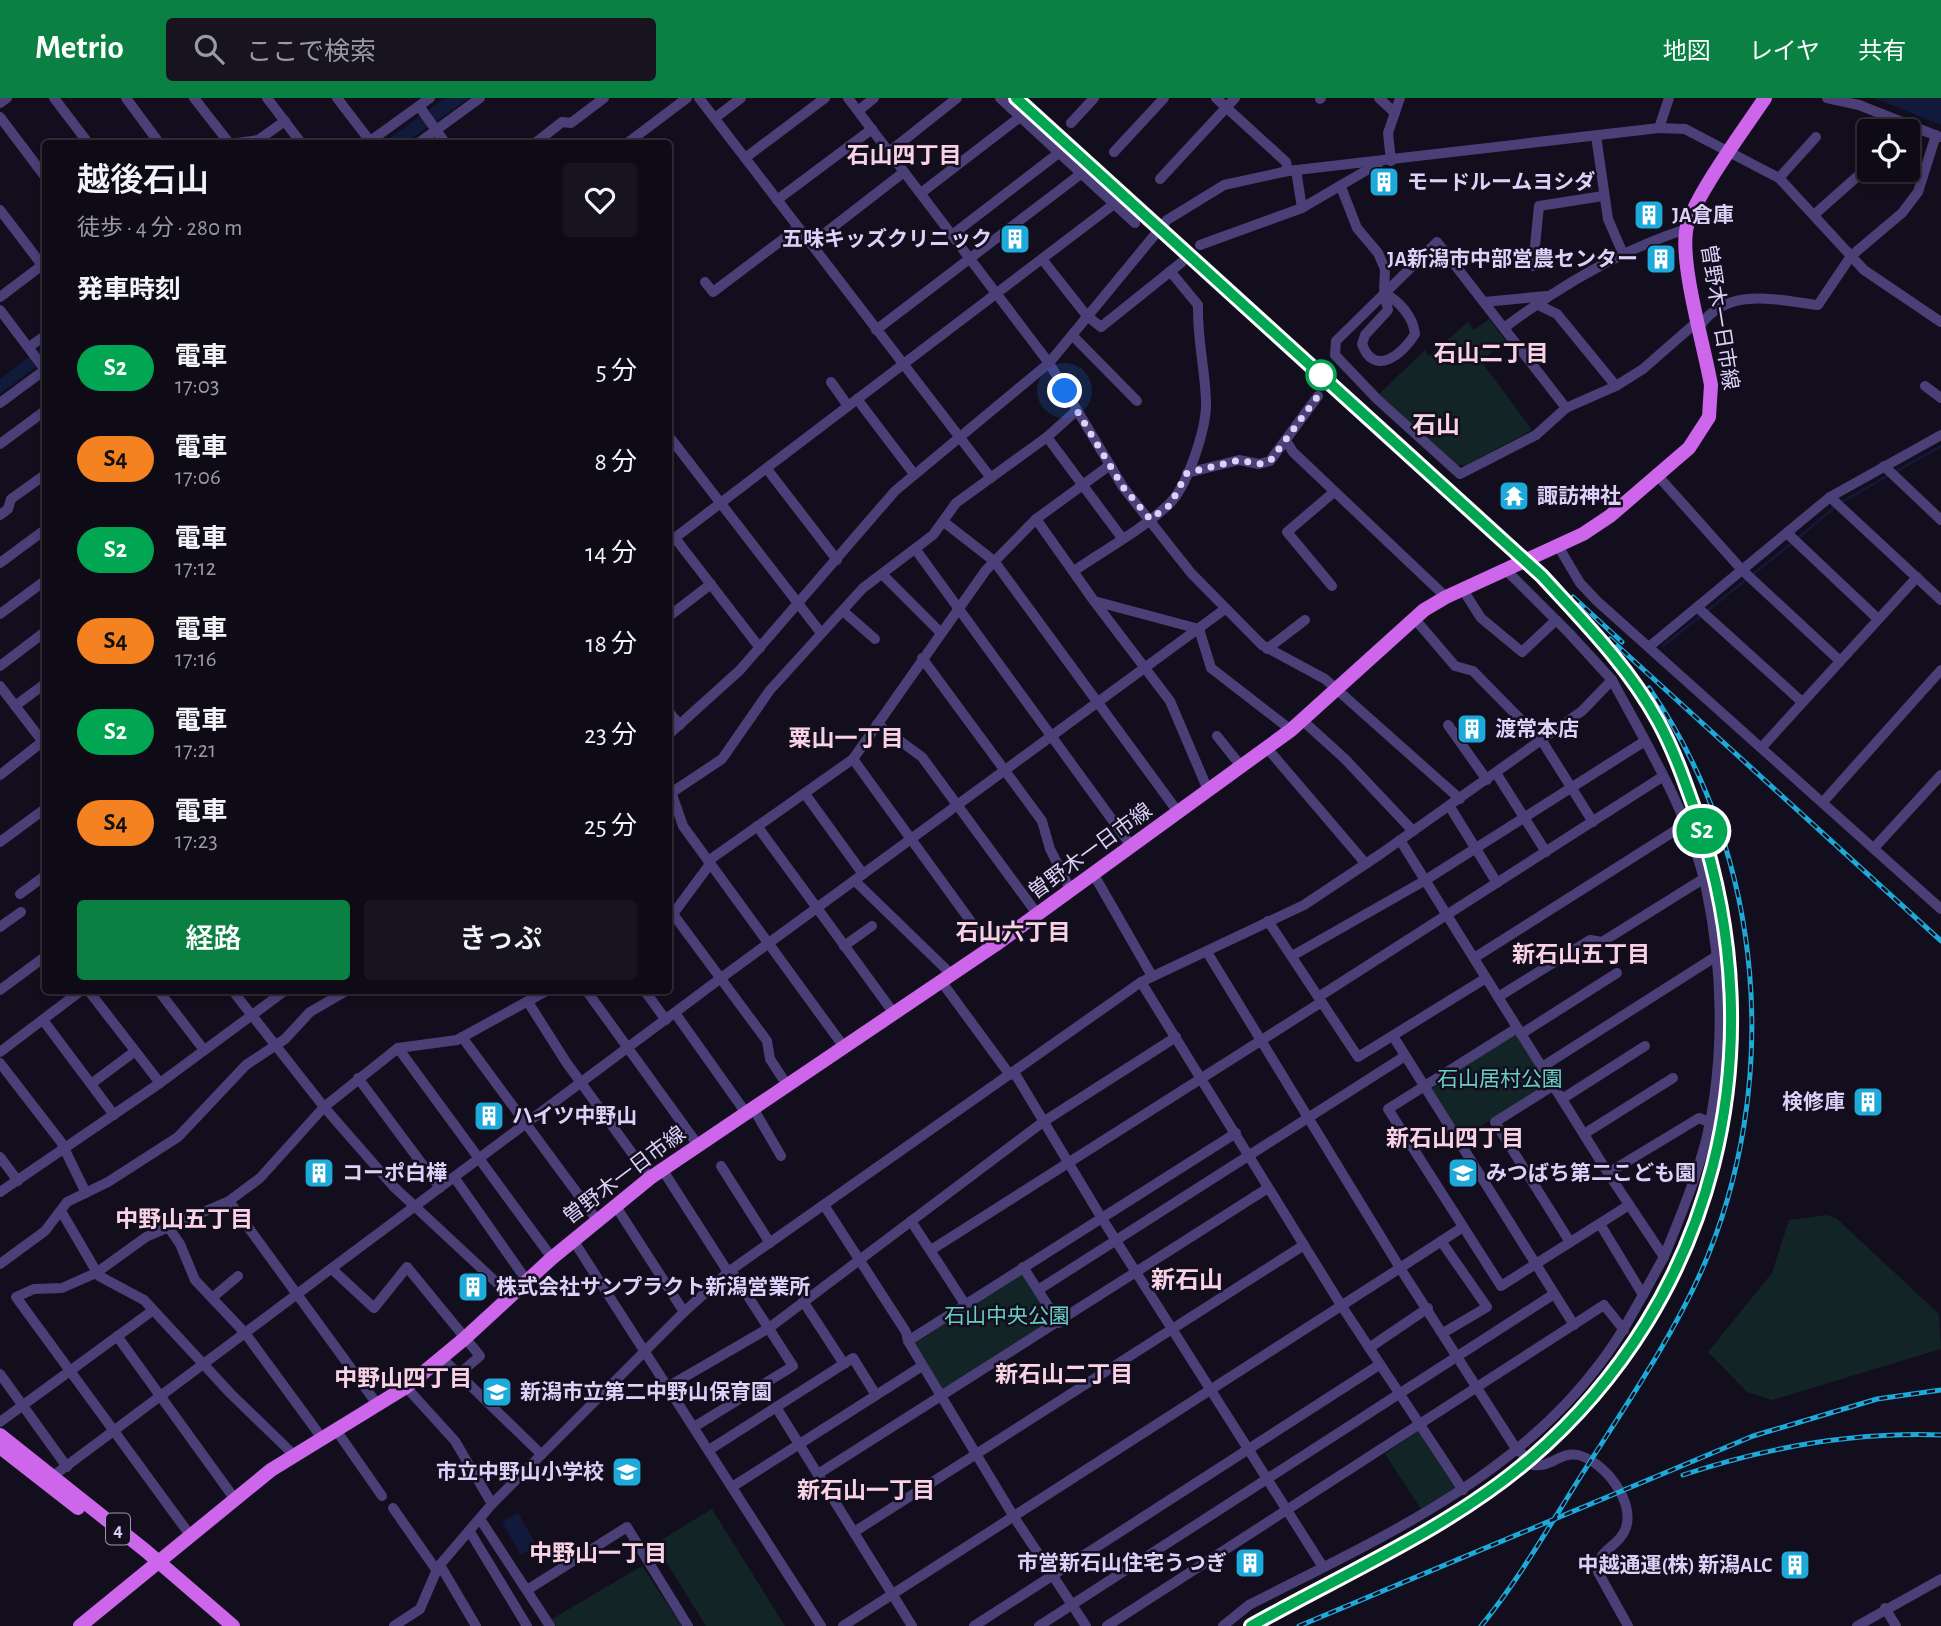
<!DOCTYPE html>
<html lang="ja">
<head>
<meta charset="utf-8">
<style>
  body { margin:0; font-family:"Alegreya Sans","Noto Sans JP",sans-serif; background:#17131f; color:#f1f3f6; height:100vh; display:flex; flex-direction:column; font-size:26px; white-space:nowrap }
  * { box-sizing:border-box; margin:0 }
  p { font-size:23px; color:#9b9aa1 }
  .icon { flex:none; width:38px; height:38px; fill:none; stroke:currentColor; stroke-width:2; stroke-linecap:round; stroke-linejoin:round }
  .map { position:relative; flex:1; overflow:hidden }
  .details { position:absolute; left:42px; top:42px; width:630px; height:854px; display:flex; flex-direction:column; background:#0e0a16; border-radius:7px; box-shadow:0 4px 10px #0003,0 0 0 2px #2e2b35 }
  .details>* { flex:none }
  .badge { padding:0 14px; border-radius:23px; font-size:24px; line-height:46px }
  .fabs { position:absolute; left:1857px; top:21px; display:grid; gap:14px }
  .fabs a { display:grid; place-items:center; width:63px; height:63px; border-radius:7px; background:#0e0a16; box-shadow:0 4px 10px #0003,0 0 0 2px #2e2b35; font-size:35px }
  .you { position:absolute; width:35px; height:35px; margin:-18px; border:5px solid #fff; border-radius:50%; background:#1a73e8; box-shadow:0 0 0 10px #1a73e833 }
  .map>.badge { position:absolute; translate:-50% -50%; box-shadow:0 0 0 4px #fff }
  h2 { padding:0 35px; font-size:26px; line-height:63px }
  .round { display:grid; place-items:center; flex:none; width:74px; height:74px; border-radius:7px; background:#17131f }
  .summary { display:flex; align-items:center; justify-content:space-between; height:119px; padding:0 35px }
  h1 { font-size:33px; font-weight:600; line-height:52px }
  .cta { display:flex; gap:14px; margin-top:auto; padding:14px 35px }
  .cta a { flex:1; height:80px; border-radius:7px; background:#0b8043; color:#fff; font-size:28px; font-weight:600; line-height:80px; text-align:center }
  .cta a+a { background:#17131f; color:#f1f3f6 }
  ul { padding:0; list-style:none }
  li { display:flex; align-items:center; gap:21px; height:91px; padding:0 35px }
  li div { flex:1 }
  li b { display:block; font-size:26px }
  li em { font-style:normal }
  li .badge { min-width:77px; font-weight:700; text-align:center }
  header { display:flex; align-items:center; gap:42px; box-sizing:border-box; height:98px; padding:0 35px; background:#0b8043; color:#fff }
  header strong { font-size:33px }
  nav { display:flex; gap:38px; margin-inline-start:auto; font-size:24px }
  .search { width:490px; height:63px; background:#17131f; display:flex; align-items:center; gap:18px; box-sizing:border-box; padding:0 24px; border-radius:7px; color:#9b9aa1; font-size:26px }
  .map>svg:first-child { display:block }
</style>
</head>
<body>
<header>
<strong>Metrio</strong>
<div class="search"><svg class="icon" aria-label="search" viewBox="0 0 24 24"><circle cx="10" cy="10" r="6"/><path d="M15 15l6 6"/></svg>ここで検索</div>
<nav><a>地図</a><a>レイヤ</a><a>共有</a></nav>
</header>
<div class="map">
<svg width="1941" height="1528" viewBox="0 0 1941 1528">
  <rect width="100%" height="100%" fill="#130e1d"/>
  <g fill="#122426">
    <path d="M1489,221L1506,243L1481,263L1532,332L1466,367H1457L1379,296L1425,252L1429,258L1468,224L1474,232Z"/>
    <path d="M1513,937H1517L1546,986L1461,1041L1430,992Z"/>
    <path d="M1827,1117L1836,1120L1939,1216L1941,1251L1772,1302L1747,1294L1708,1254L1772,1175L1789,1122Z"/>
    <path d="M1024,1175L1054,1222L942,1293L913,1246Z"/>
    <path d="M1421,1331L1459,1389L1421,1411L1385,1356Z"/>
    <path d="M712,1411L785,1528H706L655,1446Z"/>
    <path d="M642,1468L682,1528H556L552,1521Z"/>
  </g>
  <g fill="#111a3a">
    <path d="M445,0H469L405,45L382,46Z"/>
    <path d="M1874,0H1941V27Z"/>
    <path d="M45,247V262L0,296V281Z"/>
    <path d="M518,1415L537,1448L521,1457L502,1424Z"/>
  </g>
  <g fill="none" stroke-linecap="round" stroke-linejoin="round">
    <g stroke="#111a3a" stroke-width="2.5">
      <path d="M1895,374L1941,348"/>
      <path d="M1840,405L1889,377"/>
      <path d="M1797,441L1835,409"/>
      <path d="M1753,476L1792,445"/>
      <path d="M1707,513L1748,480"/>
      <path d="M1663,548L1702,517"/>
    </g>
    <g stroke="#4a3f76" stroke-width="10">
      <path d="M54,0L89,46"/>
      <path d="M126,0L160,46"/>
      <path d="M194,0L230,46"/>
      <path d="M267,0L302,46"/>
      <path d="M337,0L370,43"/>
      <path d="M699,0L991,380"/>
      <path d="M848,0L1049,265L1123,389L1191,475L1262,547L1325,581L1460,701"/>
      <path d="M1000,0L1135,125"/>
      <path d="M1216,0L1286,64L1288,73"/>
      <path d="M1379,0L1395,15"/>
      <path d="M1827,0L1859,7L1940,39"/>
      <path d="M1320,1L1321,0"/>
      <path d="M0,5L7,0"/>
      <path d="M419,8L446,46"/>
      <path d="M858,13L874,0"/>
      <path d="M0,19L46,80"/>
      <path d="M715,20L741,0"/>
      <path d="M1071,25L1094,0"/>
      <path d="M1659,30L1669,0"/>
      <path d="M1596,38L1608,121L1624,158"/>
      <path d="M231,46L258,42L285,23"/>
      <path d="M366,46L430,0"/>
      <path d="M417,46L480,0"/>
      <path d="M534,46L562,24L571,25L604,0"/>
      <path d="M626,46L687,0"/>
      <path d="M889,54L957,0"/>
      <path d="M1114,54L1164,0"/>
      <path d="M745,60L825,0"/>
      <path d="M1391,63L1388,35L1400,0"/>
      <path d="M1296,72L1302,110"/>
      <path d="M1779,80L1816,39"/>
      <path d="M1160,81L1235,0"/>
      <path d="M1341,89L1357,130L1378,155L1385,171L1384,195L1388,212L1365,237L1362,246C1374,280 1403,256 1415,236C1413,218 1399,203 1384,195"/>
      <path d="M921,95L1020,19"/>
      <path d="M777,102L872,31"/>
      <path d="M0,112L42,167"/>
      <path d="M1815,116L1869,68"/>
      <path d="M952,137L1060,54"/>
      <path d="M1437,144L1566,310L1536,337L1460,376L1377,301L1335,257L1336,243Z"/>
      <path d="M811,146L904,74"/>
      <path d="M1200,147L1302,110L1379,65"/>
      <path d="M1042,161L1087,218L1101,229L1182,164"/>
      <path d="M1533,168L1539,108L1603,98"/>
      <path d="M705,184L713,194L798,130"/>
      <path d="M0,199L45,165"/>
      <path d="M1484,204L1546,198"/>
      <path d="M1536,206L1557,216L1616,288"/>
      <path d="M0,212L46,273"/>
      <path d="M1700,228C1727,188 1777,202 1818,207L1851,158L1902,115L1918,94L1936,37"/>
      <path d="M1504,230C1558,189 1622,152 1686,131"/>
      <path d="M876,232L1082,75"/>
      <path d="M1072,237L1137,303"/>
      <path d="M29,249L46,237"/>
      <path d="M831,284L848,308"/>
      <path d="M1925,288L1941,300"/>
      <path d="M857,301L914,376"/>
      <path d="M0,305L46,271"/>
      <path d="M1566,310L1616,288L1643,271L1699,222"/>
      <path d="M668,337L821,535"/>
      <path d="M1047,339L1122,440"/>
      <path d="M1286,343L1293,354L1446,499"/>
      <path d="M0,346L46,312"/>
      <path d="M1884,368L1941,422"/>
      <path d="M767,371L837,462"/>
      <path d="M1187,375L1239,362L1259,366L1270,363L1318,298"/>
      <path d="M1658,378L1742,472L1840,563"/>
      <path d="M1830,399L1941,502"/>
      <path d="M0,417L8,411L11,401L46,376"/>
      <path d="M1036,421L1094,503L1199,531L1211,570L1291,632"/>
      <path d="M944,424L994,463L1178,714"/>
      <path d="M1787,435L1878,521"/>
      <path d="M675,440L760,550"/>
      <path d="M668,445L1114,106"/>
      <path d="M1558,448L1580,485L1597,503L1941,811"/>
      <path d="M916,452L1132,749"/>
      <path d="M0,465L46,431"/>
      <path d="M1074,473C1104,452 1140,433 1167,408C1187,391 1207,330 1206,303C1205,271 1197,240 1198,207L1170,173"/>
      <path d="M882,476L941,535"/>
      <path d="M1332,488L1287,434L1334,394"/>
      <path d="M1463,492L1481,520L1522,554L1556,522"/>
      <path d="M1094,503L1170,603L1208,692"/>
      <path d="M1697,509L1802,604"/>
      <path d="M843,513L875,541"/>
      <path d="M0,516L46,482"/>
      <path d="M668,519L711,486"/>
      <path d="M1414,520L1455,568L1473,573L1542,643L1593,724"/>
      <path d="M1650,548L1830,399L1941,337"/>
      <path d="M1267,551L1305,522"/>
      <path d="M922,560L1042,723L1050,751L1071,793"/>
      <path d="M0,568L46,533"/>
      <path d="M1612,582C1647,647 1690,717 1706,790C1723,870 1725,959 1707,1038C1697,1079 1680,1119 1664,1159"/>
      <path d="M0,588L46,648"/>
      <path d="M15,608L46,585"/>
      <path d="M668,613L680,627"/>
      <path d="M1302,622L1345,661L1413,733"/>
      <path d="M877,626L922,659L1038,817"/>
      <path d="M1448,627L1487,682"/>
      <path d="M668,637L740,572L895,393L1049,265L1167,122L1224,87L1288,73L1659,30L1685,31L1779,80L1864,172L1941,224"/>
      <path d="M1217,638L1241,668"/>
      <path d="M1762,649L1917,479"/>
      <path d="M1267,650L1366,766"/>
      <path d="M853,661L990,850"/>
      <path d="M1496,675L1546,754"/>
      <path d="M0,677L42,644"/>
      <path d="M668,685L683,728L844,949"/>
      <path d="M805,696L863,776"/>
      <path d="M668,697L722,661L770,592L863,490L933,437L956,405L1047,339L1076,313"/>
      <path d="M1823,704L1941,572"/>
      <path d="M1450,709L1497,785"/>
      <path d="M757,728L893,914"/>
      <path d="M0,744L46,710"/>
      <path d="M1874,750L1941,677"/>
      <path d="M708,763L853,661L986,472L1036,421L1110,367"/>
      <path d="M1094,777L1152,878"/>
      <path d="M855,783L951,876"/>
      <path d="M20,796L46,777"/>
      <path d="M673,816L767,943L770,961L787,987"/>
      <path d="M670,820L710,766"/>
      <path d="M1268,823L1358,959L1486,880"/>
      <path d="M0,829L21,814"/>
      <path d="M844,848L872,828"/>
      <path d="M1292,858L1424,783L1645,643"/>
      <path d="M1474,860L1684,727"/>
      <path d="M941,883L1010,977"/>
      <path d="M1141,884L1341,1207L1463,1392"/>
      <path d="M0,892L46,858"/>
      <path d="M88,892L160,985"/>
      <path d="M158,892L204,952"/>
      <path d="M232,892L324,1009L393,1088L511,1198"/>
      <path d="M586,892L698,1047"/>
      <path d="M644,892L666,922"/>
      <path d="M1320,898L1662,679"/>
      <path d="M1498,899L1590,842L1602,844L1703,781"/>
      <path d="M528,904L566,964L650,1080"/>
      <path d="M675,915L746,1015"/>
      <path d="M43,922L114,1017"/>
      <path d="M1517,930L1388,1011L1501,1188L1629,1107"/>
      <path d="M1521,936L1617,875"/>
      <path d="M1393,938L1574,1227"/>
      <path d="M462,939L597,1122"/>
      <path d="M398,950L552,1160"/>
      <path d="M0,954L82,892"/>
      <path d="M0,965L61,1044L86,1095"/>
      <path d="M1542,969L1715,859"/>
      <path d="M1014,974L1101,1119L1323,1469"/>
      <path d="M358,980L440,1090"/>
      <path d="M91,986L134,954"/>
      <path d="M1554,987L1495,1024L1570,1144"/>
      <path d="M1562,1001L1645,948"/>
      <path d="M753,1010L781,1058"/>
      <path d="M1584,1036L1673,980"/>
      <path d="M0,1059L18,1083"/>
      <path d="M721,1068L770,1145"/>
      <path d="M662,1071L728,1174"/>
      <path d="M1608,1075L1699,1020L1709,1024"/>
      <path d="M454,1079L527,1183"/>
      <path d="M0,1094L160,985L286,892"/>
      <path d="M229,1103L377,1306"/>
      <path d="M615,1107L684,1214"/>
      <path d="M824,1107L906,1234L908,1243L1236,1035"/>
      <path d="M61,1113L99,1178L144,1202L231,1296L293,1356"/>
      <path d="M911,1123L965,1206"/>
      <path d="M1600,1126L1643,1197"/>
      <path d="M1463,1129L1400,1170L1513,1346L1533,1367C1551,1370 1561,1353 1578,1357C1604,1363 1637,1405 1625,1432C1618,1450 1596,1451 1598,1474L1628,1528"/>
      <path d="M169,1130L180,1146L195,1182L245,1235L322,1340"/>
      <path d="M573,1142L821,1528"/>
      <path d="M1441,1143L1487,1209L1443,1235"/>
      <path d="M931,1152L1320,905"/>
      <path d="M0,1166L45,1133L67,1104L108,1084L178,1039L246,967L285,941L310,914L348,892"/>
      <path d="M1023,1169L1059,1225"/>
      <path d="M333,1172L374,1210L407,1169L480,1258L459,1276"/>
      <path d="M1038,1192L1405,958"/>
      <path d="M212,1200L238,1178"/>
      <path d="M803,1203L844,1266"/>
      <path d="M117,1238L234,1400"/>
      <path d="M908,1243L1014,1419L1086,1528"/>
      <path d="M1369,1250L1428,1210"/>
      <path d="M442,1260L541,1356"/>
      <path d="M0,1276L67,1369"/>
      <path d="M669,1288L769,1230L1043,1024L1176,939"/>
      <path d="M406,1289L455,1343L492,1406"/>
      <path d="M776,1309L912,1528"/>
      <path d="M0,1324L152,1213"/>
      <path d="M694,1329L793,1268L731,1172"/>
      <path d="M336,1332L382,1398"/>
      <path d="M709,1352L853,1260L876,1297"/>
      <path d="M818,1376L1268,1090"/>
      <path d="M53,1378L721,880L1225,511"/>
      <path d="M732,1389L922,1268"/>
      <path d="M393,1410L437,1473"/>
      <path d="M480,1421L550,1528"/>
      <path d="M470,1434L527,1528"/>
      <path d="M854,1434L1304,1147"/>
      <path d="M190,1437L16,1199L34,1191L62,1190L96,1175L146,1139L229,1103L260,1080L324,1009L398,950L457,942L548,892"/>
      <path d="M440,1467L476,1528"/>
      <path d="M527,1492L627,1429L688,1528"/>
      <path d="M1885,1510L1896,1528"/>
      <path d="M394,1528L420,1511L438,1469L492,1406L684,1214L728,1174L1141,884L1304,807L1382,755L1582,613L1612,582L1569,535L1506,472"/>
      <path d="M843,1528L1400,1170L1207,854"/>
      <path d="M974,1528L1379,1267"/>
      <path d="M1039,1528L1554,1196"/>
      <path d="M1107,1528L1604,1207L1624,1232"/>
      <path d="M1223,1528L1249,1507C1376,1442 1514,1382 1601,1264C1626,1231 1644,1194 1664,1159L1608,1075L1400,742"/>
      <path d="M1857,1528L1941,1481"/>
    </g>
    <g stroke="#cd66eb" stroke-width="14">
      <path d="M0,1337L146,1453L233,1528"/>
      <path d="M0,1349L78,1410"/>
      <path d="M80,1528L271,1372L406,1289L464,1241L552,1160L650,1080L995,847L1291,632L1424,512L1446,499L1583,436L1610,418L1689,350L1709,319L1711,287C1704,247 1681,171 1686,133C1690,104 1747,27 1765,0"/>
    </g>
    <g stroke="#1da9d9" stroke-width="5">
      <g id="rail">
        <path d="M1015,0L1548,484"/>
        <path d="M1573,499L1622,544"/>
        <path d="M1610,541L1941,843"/>
        <path d="M1683,1377C1767,1349 1853,1334 1941,1337"/>
        <path d="M1251,1528C1342,1477 1451,1430 1530,1361C1716,1200 1775,951 1698,721C1686,687 1675,654 1658,623C1628,568 1584,524 1542,478"/>
        <path d="M1299,1528L1753,1338L1877,1301L1941,1292"/>
        <path d="M1481,1528C1521,1479 1552,1423 1586,1370C1626,1307 1670,1243 1701,1174C1783,988 1766,758 1649,590"/>
      </g>
    </g>
    <use href="#rail" stroke="#130e1d" stroke-width="2.5" stroke-dasharray="8" stroke-linecap="butt"/>
  </g>
  <g fill="none" stroke-linecap="round" stroke-linejoin="round">
    <g stroke="#fff" stroke-width="16">
      <path id="line" d="M1016,0L1542,478C1584,524 1628,568 1658,623C1675,654 1686,687 1698,721C1775,952 1717,1200 1530,1361C1450,1430 1343,1476 1251,1528"/>
    </g>
    <use href="#line" stroke="#00a651" stroke-width="10"/>
    <path stroke="#dbd1f9" stroke-width="7" stroke-dasharray="0 12.6" d="M1065,293L1123,389L1150,421L1170,407L1187,375L1239,362L1259,366L1270,363L1318,298L1321,277"/>
  </g>
  <defs>
    <g id="building-square" transform="scale(1.575)"><rect x="-9" y="-9" width="18" height="18" rx="4" fill="#1da9d9" stroke="#130e1d"/><path d="M-4-6H4V6H1V3H-1V6H-4ZM-2.5-4.3h1.7v1.8h-1.7ZM.8-4.3h1.7v1.8H.8ZM-2.5-1h1.7V.8h-1.7ZM.8-1h1.7V.8H.8Z" fill="#fff"/></g>
    <g id="temple-square" transform="scale(1.575)"><rect x="-9" y="-9" width="18" height="18" rx="4" fill="#1da9d9" stroke="#130e1d"/><path d="M0-6L5-2H3V0L6.5 2.5H4V6H1.5V3h-3V6H-4V2.5H-6.5L-3 0V-2H-5Z" fill="#fff"/></g>
    <g id="school-square" transform="scale(1.575)"><rect x="-9" y="-9" width="18" height="18" rx="4" fill="#1da9d9" stroke="#130e1d"/><path d="M0-5L7-2L0 1L-7-2ZM-4 1L0 2.5L4 1V4Q0 6-4 4Z" fill="#fff"/></g>
  </defs>
  <g fill-rule="evenodd">
    <use href="#building-square" x="1384" y="84"/>
    <use href="#building-square" x="1649" y="117"/>
    <use href="#building-square" x="1015" y="141"/>
    <use href="#building-square" x="1661" y="161"/>
    <use href="#temple-square" x="1514" y="398"/>
    <use href="#building-square" x="1472" y="631"/>
    <use href="#building-square" x="1868" y="1004"/>
    <use href="#building-square" x="489" y="1018"/>
    <use href="#building-square" x="319" y="1075"/>
    <use href="#school-square" x="1463" y="1075"/>
    <use href="#building-square" x="473" y="1189"/>
    <use href="#school-square" x="497" y="1294"/>
    <use href="#school-square" x="627" y="1374"/>
    <use href="#building-square" x="1250" y="1465"/>
    <use href="#building-square" x="1795" y="1467"/>
  </g>
  <circle fill="#fff" stroke="#00a651" stroke-width="3.5" cx="1321" cy="277" r="14"/>
  <g text-anchor="middle" stroke-width="5" stroke-linejoin="round" paint-order="stroke">
    <rect fill="#130e1d" stroke="#9f96b7" stroke-width="2" x="106" y="1415.5" width="24" height="31" rx="5"/>
    <g font-size="19" font-weight="bold" fill="#dbd1f9">
      <text x="118" y="1438">4</text>
    </g>
    <g font-size="21" font-weight="bold" fill="#dbd1f9" stroke="#130e1d" text-anchor="start">
      <text x="1407" y="91">モードルームヨシダ</text>
      <text x="1672" y="124">JA倉庫</text>
      <text x="992" y="148" text-anchor="end">五味キッズクリニック</text>
      <text x="1638" y="168" text-anchor="end">JA新潟市中部営農センター</text>
      <text x="1537" y="405">諏訪神社</text>
      <text x="1495" y="638">渡常本店</text>
      <text x="1845" y="1011" text-anchor="end">検修庫</text>
      <text x="512" y="1025">ハイツ中野山</text>
      <text x="342" y="1082">コーポ白樺</text>
      <text x="1486" y="1082">みつばち第二こども園</text>
      <text x="496" y="1196">株式会社サンプラクト新潟営業所</text>
      <text x="520" y="1301">新潟市立第二中野山保育園</text>
      <text x="604" y="1381" text-anchor="end">市立中野山小学校</text>
      <text x="1227" y="1472" text-anchor="end">市営新石山住宅うつぎ</text>
      <text x="1772" y="1474" text-anchor="end">中越通運(株) 新潟ALC</text>
    </g>
    <g font-size="21" fill="#dbd1f9" stroke="#130e1d">
      <text transform="translate(1720 219) rotate(81)" y="7">曽野木一日市線</text>
      <text transform="translate(1090 753) rotate(-36)" y="7">曽野木一日市線</text>
      <text transform="translate(624 1077) rotate(-37)" y="7">曽野木一日市線</text>
    </g>
    <g font-size="21" fill="#67cfc5" stroke="#130e1d">
      <text x="1500" y="988">石山居村公園</text>
      <text x="1007" y="1225">石山中央公園</text>
    </g>
    <g font-size="23" font-weight="bold" fill="#f9d2e5" stroke="#130e1d">
      <text x="904" y="65">石山四丁目</text>
      <text x="1491" y="263">石山二丁目</text>
      <text x="846" y="648">粟山一丁目</text>
      <text x="1013" y="842">石山六丁目</text>
      <text x="1581" y="864">新石山五丁目</text>
      <text x="1455" y="1048">新石山四丁目</text>
      <text x="184" y="1129">中野山五丁目</text>
      <text x="1064" y="1284">新石山二丁目</text>
      <text x="403" y="1288">中野山四丁目</text>
      <text x="866" y="1400">新石山一丁目</text>
      <text x="598" y="1463">中野山一丁目</text>
    </g>
    <g font-size="24" font-weight="bold" fill="#f9d2e5" stroke="#130e1d">
      <text x="1436" y="335">石山</text>
      <text x="1187" y="1190">新石山</text>
    </g>
  </g>
</svg>
<div class="fabs">
<a><svg class="icon" aria-label="locate" viewBox="0 0 24 24"><circle cx="12" cy="12" r="6"/><path d="M12 2v4M12 18v4M2 12h4M18 12h4"/></svg></a>
</div>
<div class="you" style="left:1065px;top:293px"></div>
<b class="badge" style="left:1702px;top:733px;background:#00a651;color:#fff">S2</b>
<section class="details">
<div class="summary"><div><h1>越後石山</h1><p>徒歩 · 4 分 · 280 m</p></div><a class="round"><svg class="icon" aria-label="heart" viewBox="0 0 24 24"><path d="M12 20l-8-8c-3-5 5-10 8-4 3-6 11-1 8 4z"/></svg></a></div>
<h2>発車時刻</h2>
<ul>
<li><span class="badge" style="background:#00a651;color:#fff">S2</span><div><b>電車</b><p>17:03</p></div><em>5 分</em></li>
<li><span class="badge" style="background:#f58220;color:#111">S4</span><div><b>電車</b><p>17:06</p></div><em>8 分</em></li>
<li><span class="badge" style="background:#00a651;color:#fff">S2</span><div><b>電車</b><p>17:12</p></div><em>14 分</em></li>
<li><span class="badge" style="background:#f58220;color:#111">S4</span><div><b>電車</b><p>17:16</p></div><em>18 分</em></li>
<li><span class="badge" style="background:#00a651;color:#fff">S2</span><div><b>電車</b><p>17:21</p></div><em>23 分</em></li>
<li><span class="badge" style="background:#f58220;color:#111">S4</span><div><b>電車</b><p>17:23</p></div><em>25 分</em></li>
</ul>
<div class="cta"><a>経路</a><a>きっぷ</a></div>
</section>
</div>
</body>
</html>
